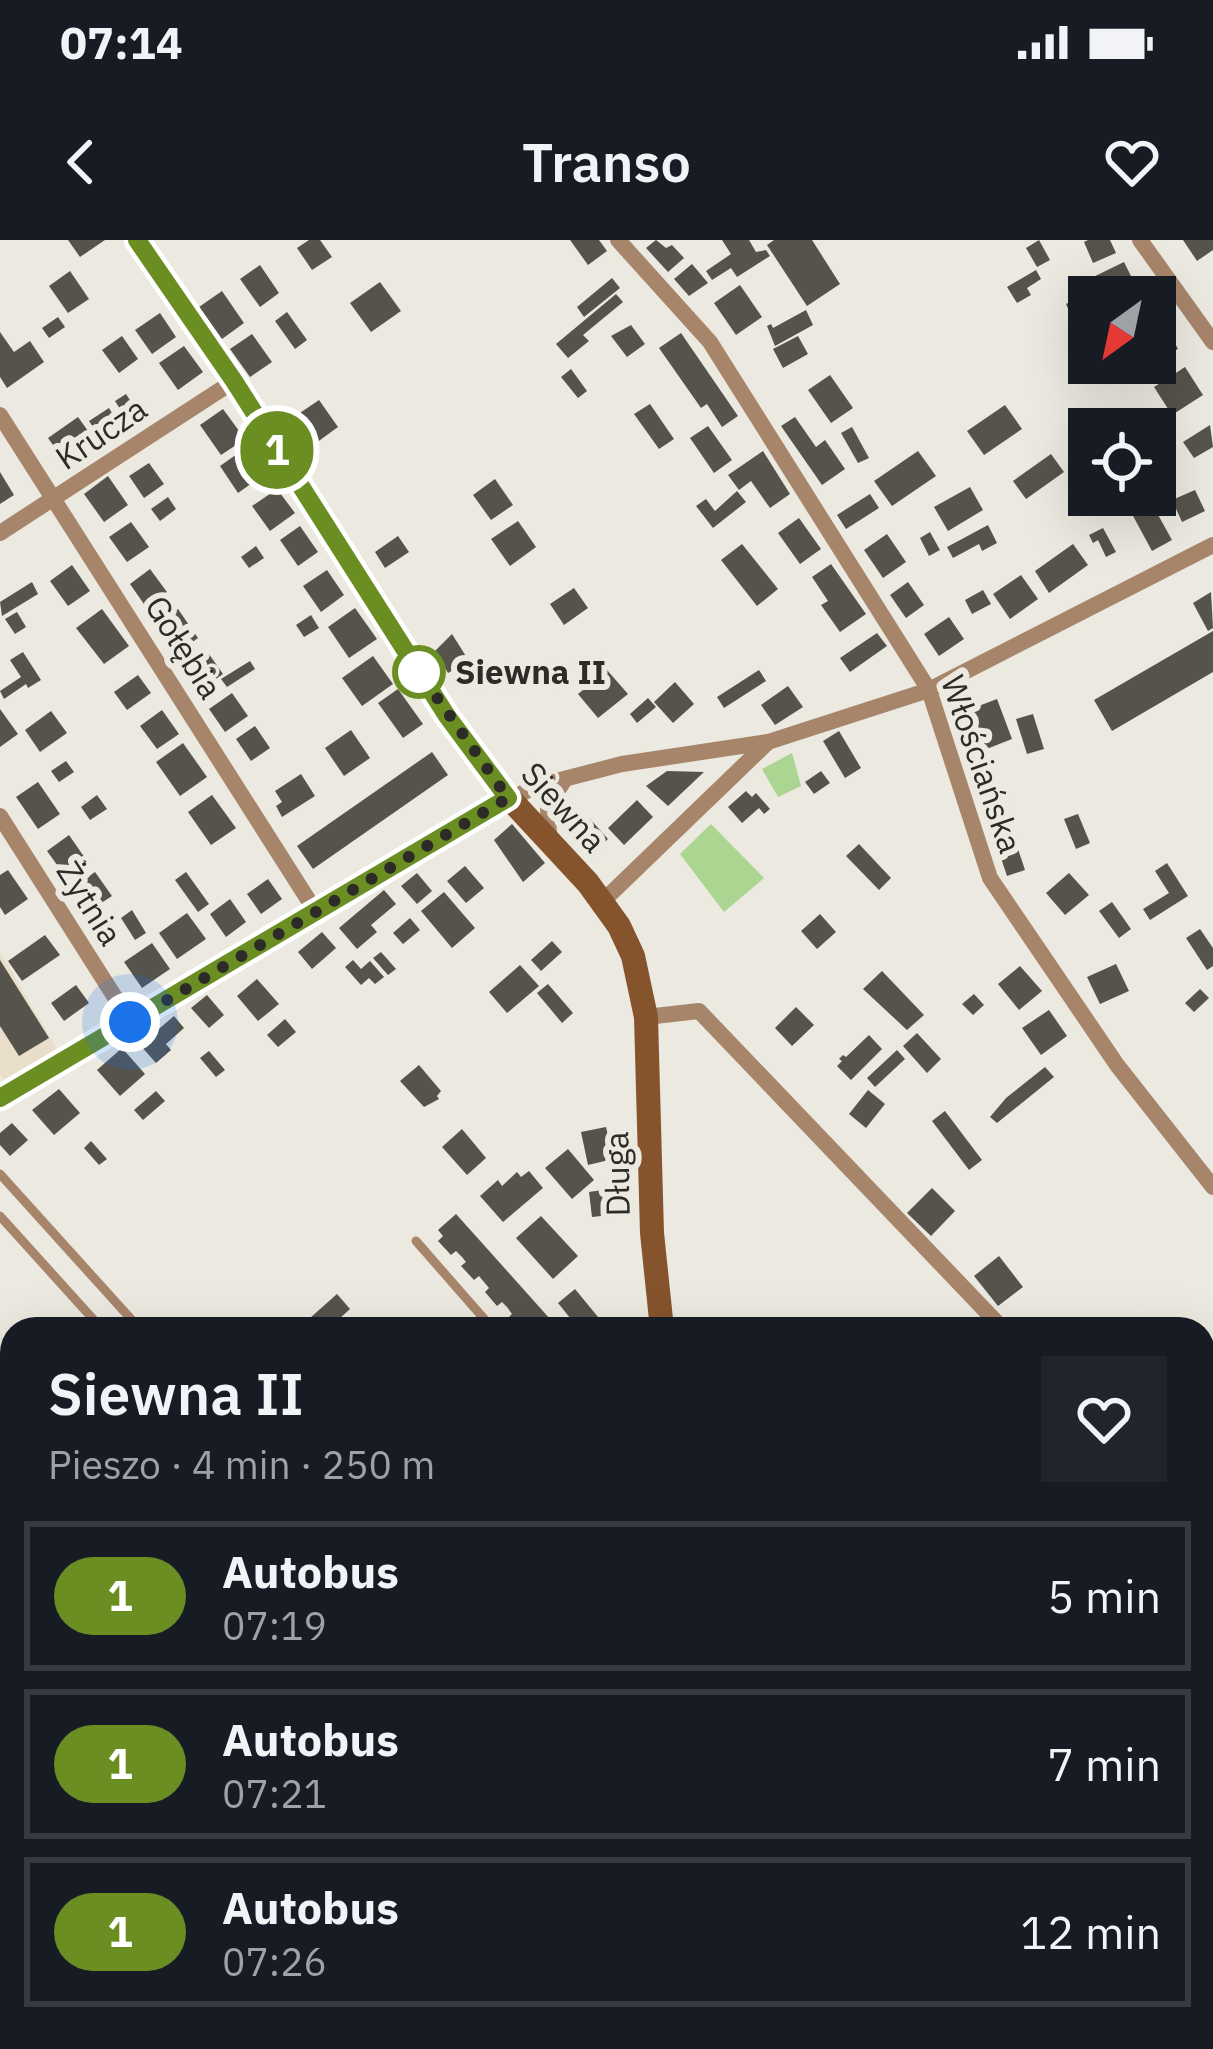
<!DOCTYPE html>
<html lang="pl">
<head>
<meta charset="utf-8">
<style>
  body { margin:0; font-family:"IBM Plex Sans",sans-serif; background:#20242c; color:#f1f3f6; height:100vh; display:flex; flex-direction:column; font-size:45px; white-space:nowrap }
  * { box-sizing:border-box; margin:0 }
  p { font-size:39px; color:#9ea1a6 }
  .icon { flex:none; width:66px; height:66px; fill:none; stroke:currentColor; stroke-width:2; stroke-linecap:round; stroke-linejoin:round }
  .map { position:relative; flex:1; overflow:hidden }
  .details { position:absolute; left:0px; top:1077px; width:1215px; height:732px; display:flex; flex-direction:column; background:#171b24; border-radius:36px 36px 0 0; box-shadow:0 12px 48px #0002 }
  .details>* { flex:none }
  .badge { padding:0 24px; border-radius:39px; font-size:42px; line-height:78px }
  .needle { width:78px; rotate:213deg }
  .controls { position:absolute; left:1068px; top:36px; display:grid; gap:24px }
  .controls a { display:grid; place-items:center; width:108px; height:108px; border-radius:0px; background:#171b24; box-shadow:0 12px 48px #0002; font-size:60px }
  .you { position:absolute; width:60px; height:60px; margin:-30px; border:9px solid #fff; border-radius:50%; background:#1a73e8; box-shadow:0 0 0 18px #1a73e833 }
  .map>.badge { position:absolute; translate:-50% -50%; box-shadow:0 0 0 6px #fff }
  .round { display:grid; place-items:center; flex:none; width:126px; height:126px; border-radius:0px; background:#20242c }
  .head { display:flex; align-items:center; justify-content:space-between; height:204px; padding:0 48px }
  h1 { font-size:57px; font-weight:600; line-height:90px }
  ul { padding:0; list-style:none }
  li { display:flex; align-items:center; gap:36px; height:150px; margin:0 24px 18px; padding:0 24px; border:6px solid #363941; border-radius:0px }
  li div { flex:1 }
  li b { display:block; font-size:45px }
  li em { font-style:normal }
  li .badge { min-width:132px; font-weight:700; text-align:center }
  .status { display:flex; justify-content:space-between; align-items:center; height:84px; padding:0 60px; background:#171b24; direction:ltr }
  .status svg { height:33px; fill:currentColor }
  header { display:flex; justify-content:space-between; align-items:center; height:156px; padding:0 48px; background:#171b24; font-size:54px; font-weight:600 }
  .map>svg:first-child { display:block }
</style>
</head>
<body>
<div class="status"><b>07:14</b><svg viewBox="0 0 49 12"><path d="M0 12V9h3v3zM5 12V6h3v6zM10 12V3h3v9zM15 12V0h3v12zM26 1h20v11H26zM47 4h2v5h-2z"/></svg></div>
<header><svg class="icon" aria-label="back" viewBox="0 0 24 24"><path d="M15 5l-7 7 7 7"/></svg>Transo<svg class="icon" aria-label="heart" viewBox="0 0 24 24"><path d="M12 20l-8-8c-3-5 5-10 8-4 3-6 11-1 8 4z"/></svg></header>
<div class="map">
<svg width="1213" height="1809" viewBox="0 0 1213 1809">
  <rect width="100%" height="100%" fill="#ece9e0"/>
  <path fill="#e9dec9" d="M0,712L57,809L4,841L0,834Z"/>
  <g fill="#abd591">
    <path d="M792,513L801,546L778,557L762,529Z"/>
    <path d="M711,584L764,638L724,672L680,614Z"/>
  </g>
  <path fill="#93c571" d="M377,1797H518L528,1809H388Z"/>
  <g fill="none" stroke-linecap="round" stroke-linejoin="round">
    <path stroke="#16c4c5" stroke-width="4.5" d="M0,1214L12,1211"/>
  </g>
  <g fill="#55534b">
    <path d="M68,0H105L80,17Z"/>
    <path d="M309,0H320L332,17L312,30L297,8Z"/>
    <path d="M570,0H599L607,11L588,25Z"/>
    <path d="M656,0L666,8L672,5L684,18L668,32L646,8Z"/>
    <path d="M722,0H749L756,12L766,10L770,16L737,37L731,28L712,40L706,31L731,14Z"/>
    <path d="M774,0H812L840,44L807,66L767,5Z"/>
    <path d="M1039,0L1050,20L1037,27L1026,8Z"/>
    <path d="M1088,0H1110L1116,13L1093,23L1084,2Z"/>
    <path d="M1183,0H1213V10L1197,21Z"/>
    <path d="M1124,22L1131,36L1123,39L1131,57H1108L1104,49L1095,54L1087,40Z"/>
    <path d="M692,24L708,43L689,56L674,39Z"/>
    <path d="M260,25L279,53L260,67L240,39Z"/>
    <path d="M1036,30L1041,39L1027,48L1031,55L1017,63L1007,47Z"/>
    <path d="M70,31L89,59L68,73L49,46Z"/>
    <path d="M612,38L620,48L584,77L577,67Z"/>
    <path d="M380,42L401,71L371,92L350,63Z"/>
    <path d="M740,45L762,77L736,95L714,63Z"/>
    <path d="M222,51L244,83L222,99L199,67Z"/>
    <path d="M616,54L623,62L583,95L589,101L568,118L556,104Z"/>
    <path d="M1083,56L1089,70V100L1083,103L1066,64Z"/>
    <path d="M806,70L813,85L775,106L767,86L771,84L773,88Z"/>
    <path d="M287,72L307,100L295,109L275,81Z"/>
    <path d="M160,73L176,97L152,114L135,90Z"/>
    <path d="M58,77L65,87L49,98L42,88Z"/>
    <path d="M631,85L645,104L627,117L611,96Z"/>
    <path d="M1166,86L1178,109L1155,121V92Z"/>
    <path d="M0,92L14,112L30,101L44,122L7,148L0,137Z"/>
    <path d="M681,93L738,176L722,187L707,164L701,168L659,108Z"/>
    <path d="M252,94L272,122L250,137L230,109Z"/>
    <path d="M122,96L138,119L119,133L102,110Z"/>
    <path d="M798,96L808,114L783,128L773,109Z"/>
    <path d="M184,106L203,132L178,150L159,123Z"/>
    <path d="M1185,127L1203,155L1172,175L1154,147Z"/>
    <path d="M571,129L587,151L578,158L561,137Z"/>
    <path d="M830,135L853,168L831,183L808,150Z"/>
    <path d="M126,154L140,176L129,183L115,161Z"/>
    <path d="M319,160L338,187L316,203L297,175Z"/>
    <path d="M650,164L674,199L659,209L634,174Z"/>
    <path d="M1005,165L1022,189L984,215L967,191Z"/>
    <path d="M109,168L121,188L102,200L89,181Z"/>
    <path d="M223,169L245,199L221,215L200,185Z"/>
    <path d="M78,177L93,198L63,219L48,198Z"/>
    <path d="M795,177L816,207L825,200L845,229L822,245L781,186Z"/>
    <path d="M1210,185L1213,207L1194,218L1183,202Z"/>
    <path d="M708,186L732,220L714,233L690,198Z"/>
    <path d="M852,187L869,218L858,223L841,193Z"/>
    <path d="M247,207L265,234L238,253L220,226Z"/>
    <path d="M763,211L790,254L770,268L751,241L739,250L728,235Z"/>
    <path d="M918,211L936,236L892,266L874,241Z"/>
    <path d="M1051,214L1064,232L1026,259L1013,241Z"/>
    <path d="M149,223L164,244L144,258L129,236Z"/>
    <path d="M0,232L14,255L0,264Z"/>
    <path d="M108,236L128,265L104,282L84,254Z"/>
    <path d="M495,239L513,265L491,280L473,255Z"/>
    <path d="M970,247L983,270L948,291L934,267Z"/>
    <path d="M277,249L295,273L270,291L252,266Z"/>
    <path d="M1195,250L1205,271L1182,282L1172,260Z"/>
    <path d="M737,251L746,262L713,288L696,266L706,259L715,271Z"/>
    <path d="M870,254L879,268L846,289L837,275Z"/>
    <path d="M168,257L176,269L160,281L151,269Z"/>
    <path d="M1152,264L1172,300L1152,311L1132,274Z"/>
    <path d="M799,278L821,309L800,324L778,293Z"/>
    <path d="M518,281L536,307L510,326L491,299Z"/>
    <path d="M131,282L149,307L127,322L109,297Z"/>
    <path d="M988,285L997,303L982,311L979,304L953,318L947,307Z"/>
    <path d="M300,286L318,312L298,326L280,300Z"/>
    <path d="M1103,288L1116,312L1106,317L1098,300L1093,303L1089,295Z"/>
    <path d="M930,292L940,310L929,316L920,298Z"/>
    <path d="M887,294L906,322L883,338L864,310Z"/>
    <path d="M398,296L409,312L385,328L375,312Z"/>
    <path d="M742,304L778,349L757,366L721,320Z"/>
    <path d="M1073,304L1088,325L1049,353L1035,331Z"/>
    <path d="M256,306L264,318L249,328L241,317Z"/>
    <path d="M831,324L866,374L840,392L821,365L828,361L812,337Z"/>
    <path d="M72,325L90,351L68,366L50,341Z"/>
    <path d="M150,329L167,352L146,367L130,344Z"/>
    <path d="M327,330L344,355L321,372L303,346Z"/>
    <path d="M1021,335L1038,359L1010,379L993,354Z"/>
    <path d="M32,342L38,354L2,376L0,362Z"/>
    <path d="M908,342L924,365L906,378L890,355Z"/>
    <path d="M574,348L588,368L564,385L550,364Z"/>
    <path d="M983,350L991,364L972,374L965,360Z"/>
    <path d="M1211,352L1213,388L1208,391L1193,363Z"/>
    <path d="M355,368L377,399L349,418L328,387Z"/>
    <path d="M102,369L129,406L104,424L76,388Z"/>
    <path d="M178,369L198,398L177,413L157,384Z"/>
    <path d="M17,372L26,387L15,394L5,379Z"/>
    <path d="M311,375L319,388L304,397L296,385Z"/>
    <path d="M949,377L964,399L939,416L924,394Z"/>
    <path d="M1213,391V432L1112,491L1094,460Z"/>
    <path d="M877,393L887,406L850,432L840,418Z"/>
    <path d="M452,394L469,421L448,433L435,411Z"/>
    <path d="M204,407L223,434L203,448L184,421Z"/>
    <path d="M23,412L41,440L28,448L26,444L4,459L0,451L21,437L10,420Z"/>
    <path d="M373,416L393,444L362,466L342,438Z"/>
    <path d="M250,421L255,429L227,447L221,439Z"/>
    <path d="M607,430L628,454L598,478L578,454Z"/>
    <path d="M759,430L766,441L724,468L717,457Z"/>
    <path d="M138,435L151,453L127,470L114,452Z"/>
    <path d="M675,442L694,464L673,483L654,462Z"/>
    <path d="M788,446L803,467L775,485L761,465Z"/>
    <path d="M398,449L423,484L403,498L378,463Z"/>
    <path d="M232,453L248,476L225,492L209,469Z"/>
    <path d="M648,458L656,467L637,483L630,474Z"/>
    <path d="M997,459L1012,499L984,510L968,470Z"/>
    <path d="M0,469L18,494L0,507Z"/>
    <path d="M162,470L179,494L157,509L140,486Z"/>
    <path d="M51,471L67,493L40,512L25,490Z"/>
    <path d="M1033,474L1044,509L1027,514L1016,479Z"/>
    <path d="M255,486L270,508L251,521L236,499Z"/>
    <path d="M351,490L370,518L344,536L325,508Z"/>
    <path d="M839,491L861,528L845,538L823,501Z"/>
    <path d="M183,503L207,537L180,556L156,522Z"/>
    <path d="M432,512L448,535L313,629L297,606Z"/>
    <path d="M66,521L74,532L59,542L51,531Z"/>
    <path d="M667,531L704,532L668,566L646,546Z"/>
    <path d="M821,531L830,543L814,554L805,542Z"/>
    <path d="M301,534L315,556L282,577L276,566L282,562L275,551Z"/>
    <path d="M38,542L60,574L38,589L16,557Z"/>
    <path d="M746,551L752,557L756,553L770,569L764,574L759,568L742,583L728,567Z"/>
    <path d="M97,555L107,569L90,580L81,567Z"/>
    <path d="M212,555L236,588L211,605L188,572Z"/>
    <path d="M637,560L653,577L624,605L608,588Z"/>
    <path d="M1078,574L1090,603L1076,609L1064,579Z"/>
    <path d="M590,579L608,599L593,613L575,594Z"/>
    <path d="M512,584L545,623L523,642L494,600Z"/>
    <path d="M1013,594L1025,630L1007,636L995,600Z"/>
    <path d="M69,595L87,621L65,636L47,611Z"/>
    <path d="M859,604L891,638L879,650L846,616Z"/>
    <path d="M1167,623L1188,656L1150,680L1143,669L1169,653L1155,631Z"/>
    <path d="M465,626L484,648L466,663L447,641Z"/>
    <path d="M8,630L28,659L5,675L0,667V635Z"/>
    <path d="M95,632L112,656L89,671L73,648Z"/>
    <path d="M186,632L209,664L198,672L175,640Z"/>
    <path d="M417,633L432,651L417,664L401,646Z"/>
    <path d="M1069,633L1089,655L1065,675L1046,653Z"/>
    <path d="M268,639L282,659L261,674L247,654Z"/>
    <path d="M384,650L396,664L371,685L377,692L357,709L339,688Z"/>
    <path d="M444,652L475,688L452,708L421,671Z"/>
    <path d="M230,659L246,682L226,697L210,674Z"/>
    <path d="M1112,662L1131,689L1119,698L1099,671Z"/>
    <path d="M132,670L146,693L135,700L121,678Z"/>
    <path d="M187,673L206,699L177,719L159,693Z"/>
    <path d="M820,674L836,692L817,709L801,691Z"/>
    <path d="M410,678L420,690L403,704L393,693Z"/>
    <path d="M1200,689L1213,708V726L1207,730L1186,698Z"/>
    <path d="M322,692L336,708L312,729L298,712Z"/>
    <path d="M45,695L60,715L22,741L8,721Z"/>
    <path d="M552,701L562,712L541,731L531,720Z"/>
    <path d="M152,703L170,729L142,748L124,722Z"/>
    <path d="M381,712L396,729L388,735L373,718Z"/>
    <path d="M0,720L49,798L19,816L0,786Z"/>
    <path d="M353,720L361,729L370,721L384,737L375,744L369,738L361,745L345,727Z"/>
    <path d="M1116,724L1129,751L1100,764L1087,737Z"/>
    <path d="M520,725L539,746L507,773L489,752Z"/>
    <path d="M1020,726L1042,751L1019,770L998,744Z"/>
    <path d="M882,731L924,775L907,790L863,749Z"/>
    <path d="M257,739L279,764L258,781L237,756Z"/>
    <path d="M548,744L573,773L562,783L537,753Z"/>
    <path d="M76,745L89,763L64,781L51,763Z"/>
    <path d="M1200,749L1209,758L1194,772L1185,763Z"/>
    <path d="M974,754L984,765L973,775L962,764Z"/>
    <path d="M207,755L224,775L209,788L191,768Z"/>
    <path d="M796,767L814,785L792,806L775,788Z"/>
    <path d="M1049,770L1067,796L1041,815L1022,788Z"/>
    <path d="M174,776L184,788L166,804L171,810L156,823L140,805Z"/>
    <path d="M285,779L296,792L278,807L267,795Z"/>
    <path d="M917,793L941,819L927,833L903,806Z"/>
    <path d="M869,795L882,809L851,840L837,826L842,821L839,819L843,815L846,817Z"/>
    <path d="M122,808L145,834L120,856L97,830Z"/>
    <path d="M897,810L905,819L875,847L867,838Z"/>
    <path d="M209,811L225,830L216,837L200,818Z"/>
    <path d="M419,825L441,851L437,856L439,859L424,867L400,841Z"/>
    <path d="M1045,827L1054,837L997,883L990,877L1006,858Z"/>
    <path d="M59,849L80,873L54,895L32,870Z"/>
    <path d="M868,850L885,864L866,888L849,874Z"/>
    <path d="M156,851L165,861L143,880L134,870Z"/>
    <path d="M945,871L982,920L969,930L932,881Z"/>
    <path d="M12,883L28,900L10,916L0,905V893Z"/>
    <path d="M606,887L613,919L588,925L581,892Z"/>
    <path d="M462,889L486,918L467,935L442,907Z"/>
    <path d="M91,901L107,919L99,925L84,908Z"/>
    <path d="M568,909L594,940L572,959L545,928Z"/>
    <path d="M529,931L543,948L503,982L480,956L498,940L502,946L517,932L521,937Z"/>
    <path d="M616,948L619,974L592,977L589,952Z"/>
    <path d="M932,948L955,971L931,996L907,973Z"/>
    <path d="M456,974L491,1013L559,1089H518L508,1078L512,1074L507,1067L502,1062L497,1066L485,1052L489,1048L479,1036L474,1040L461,1026L466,1022L462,1017L456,1011L451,1015L438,1001L443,996L438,990Z"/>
    <path d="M541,976L578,1016L553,1039L516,998Z"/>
    <path d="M999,1016L1023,1047L998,1066L974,1036Z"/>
    <path d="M575,1049L598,1077L584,1089H579L558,1063Z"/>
    <path d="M337,1054L350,1069L328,1089H320L310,1078Z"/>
    <path d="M12,1632V1675L0,1684V1643Z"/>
    <path d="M542,1797H574L580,1807L551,1809Z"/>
  </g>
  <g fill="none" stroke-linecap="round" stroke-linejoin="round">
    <g stroke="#a7856b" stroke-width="9">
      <path d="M0,934L140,1089"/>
      <path d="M0,976L102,1089"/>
      <path d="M416,1001L493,1089"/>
      <path d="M0,1705L12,1695"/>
      <path d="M642,1809L650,1805L654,1809"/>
    </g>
    <g stroke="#a7856b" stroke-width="16">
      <path d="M618,0L710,102L929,450L990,638L1117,825L1213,947"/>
      <path d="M1140,0L1213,102"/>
      <path d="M0,175L316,672"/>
      <path d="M0,293L234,141"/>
      <path d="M0,576L130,781"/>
      <path d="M549,597L548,566L565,539"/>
      <path d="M603,661L767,503"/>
      <path d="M646,777L699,771L1003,1089"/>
      <path d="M0,858L533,547L622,524L768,502L929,450L1213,305"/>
      <path d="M0,1478L12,1492"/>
      <path d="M1203,1614L1213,1606"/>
      <path d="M0,1732L12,1747"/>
      <path d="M185,1809L211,1797"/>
      <path d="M980,1809L994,1797"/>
    </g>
    <g stroke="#85542d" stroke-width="24">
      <path d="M138,0L234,141L447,476L509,558L588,643L619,686L633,716L646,777L652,993L662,1089"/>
      <path d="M755,1797L756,1809"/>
    </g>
    <g stroke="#777570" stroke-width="4.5" stroke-dasharray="15 15" stroke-linecap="butt">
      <path d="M1203,1261L1213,1256"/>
      <path d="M115,1809L139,1797"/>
    </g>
  </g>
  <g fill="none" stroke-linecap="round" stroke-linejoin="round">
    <g stroke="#fff" stroke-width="27">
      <path id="line" d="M0,858L508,558L447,476L234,141L137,0"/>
    </g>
    <use href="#line" stroke="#6b8e23" stroke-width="18"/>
    <path stroke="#2c2b28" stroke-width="12" stroke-dasharray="0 21.6" d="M130,782L508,558L419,432"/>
  </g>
  <circle fill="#fff" stroke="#6b8e23" stroke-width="6" cx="419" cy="432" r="24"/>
  <g text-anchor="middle" stroke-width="12" stroke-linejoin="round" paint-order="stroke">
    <g font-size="33" fill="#2c2b28" stroke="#ece9e0">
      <text transform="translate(101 193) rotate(-34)" y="12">Krucza</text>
      <text transform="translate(184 407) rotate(58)" y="12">Gołębia</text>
      <text transform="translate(982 524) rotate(71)" y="12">Włościańska</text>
      <text transform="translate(564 567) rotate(48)" y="12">Siewna</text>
      <text transform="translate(90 663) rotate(58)" y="12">Żytnia</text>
      <text transform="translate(617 934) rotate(-91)" y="12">Długa</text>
    </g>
    <g font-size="33" font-weight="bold" fill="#2c2b28" stroke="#ece9e0" text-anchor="start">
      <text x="455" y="444">Siewna II</text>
    </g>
  </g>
</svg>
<div class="controls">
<a><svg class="needle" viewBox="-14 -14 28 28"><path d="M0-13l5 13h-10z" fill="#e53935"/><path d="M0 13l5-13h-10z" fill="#9ea1a6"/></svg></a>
<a><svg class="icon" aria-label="locate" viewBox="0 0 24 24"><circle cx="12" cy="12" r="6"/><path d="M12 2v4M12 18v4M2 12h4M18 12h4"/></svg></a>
</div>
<div class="you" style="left:130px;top:782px"></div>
<b class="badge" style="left:277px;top:210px;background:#6b8e23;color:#fff">1</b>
<section class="details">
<div class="head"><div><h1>Siewna II</h1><p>Pieszo · 4 min · 250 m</p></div><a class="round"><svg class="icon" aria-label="heart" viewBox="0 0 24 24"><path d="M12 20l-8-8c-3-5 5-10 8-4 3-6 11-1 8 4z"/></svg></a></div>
<ul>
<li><span class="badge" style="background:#6b8e23;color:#fff">1</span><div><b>Autobus</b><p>07:19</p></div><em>5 min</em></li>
<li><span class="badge" style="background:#6b8e23;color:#fff">1</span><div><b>Autobus</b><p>07:21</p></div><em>7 min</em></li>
<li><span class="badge" style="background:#6b8e23;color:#fff">1</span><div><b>Autobus</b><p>07:26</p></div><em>12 min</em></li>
</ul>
</section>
</div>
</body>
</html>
